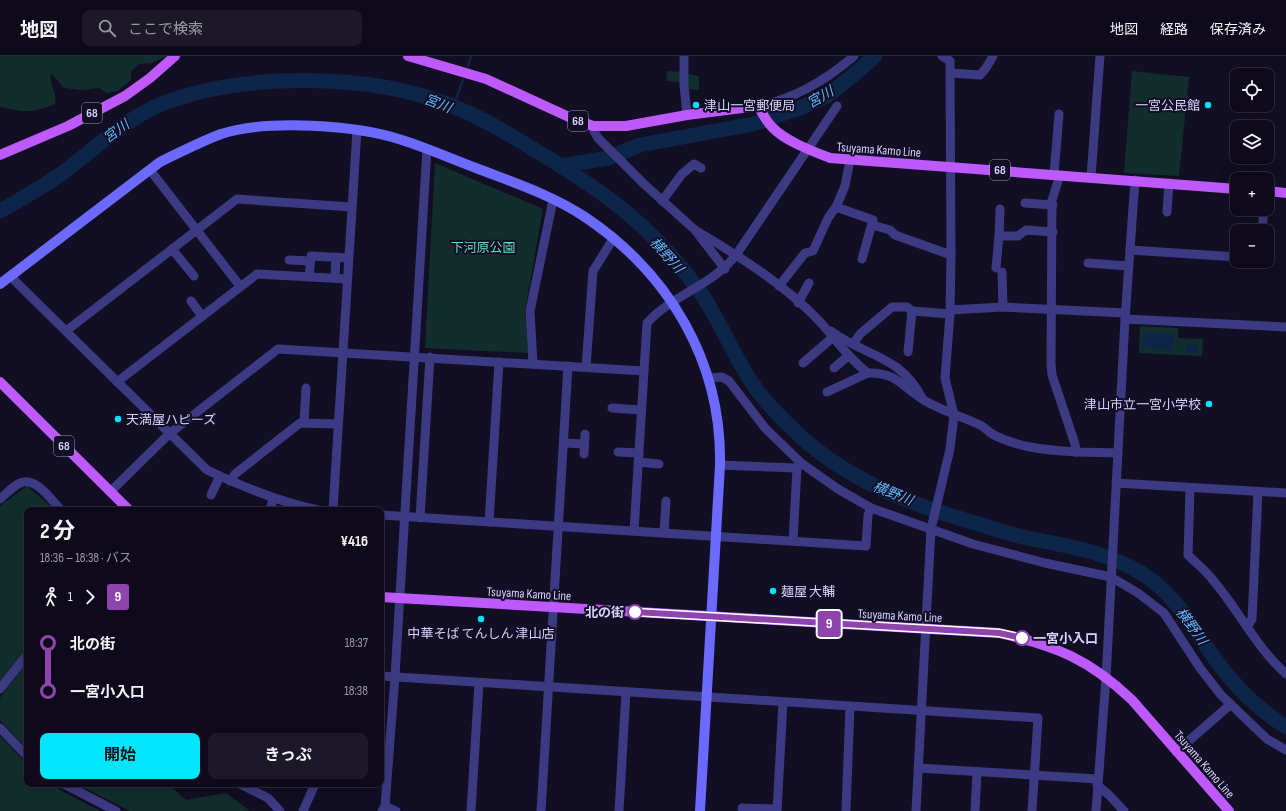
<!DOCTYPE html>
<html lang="ja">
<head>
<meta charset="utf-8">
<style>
  body { margin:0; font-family:"Sofia Sans Condensed","Noto Sans JP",sans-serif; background:#1c1828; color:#f1f3f6; height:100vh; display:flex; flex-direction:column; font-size:15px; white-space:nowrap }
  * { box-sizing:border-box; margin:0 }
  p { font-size:13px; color:#9b9aa3 }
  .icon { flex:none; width:22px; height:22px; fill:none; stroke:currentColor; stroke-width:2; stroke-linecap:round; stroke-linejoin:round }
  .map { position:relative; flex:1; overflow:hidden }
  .sheet { position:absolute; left:24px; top:451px; width:360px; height:280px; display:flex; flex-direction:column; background:#0e0a1b; border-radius:8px; box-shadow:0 4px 16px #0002,0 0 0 1px #2e2b3a }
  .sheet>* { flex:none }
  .badge { padding:0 8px; border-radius:3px; font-size:14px; line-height:26px }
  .fabs { position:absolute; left:1230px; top:12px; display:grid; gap:8px }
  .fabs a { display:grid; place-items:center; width:44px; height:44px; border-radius:8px; background:#0e0a1b; box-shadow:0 4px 16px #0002,0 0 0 1px #2e2b3a; font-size:20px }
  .map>.badge { position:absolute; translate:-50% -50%; box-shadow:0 0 0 2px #fff }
  .legs { display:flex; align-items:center; gap:6px; height:44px; padding:0 16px; font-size:13px }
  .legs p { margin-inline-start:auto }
  .head { display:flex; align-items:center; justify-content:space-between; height:68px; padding:0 16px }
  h1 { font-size:22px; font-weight:700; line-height:30px }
  .primary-button { display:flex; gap:8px; margin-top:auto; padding:8px 16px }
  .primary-button a { flex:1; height:46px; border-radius:8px; background:#02e4fa; color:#111; font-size:16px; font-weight:700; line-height:46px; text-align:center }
  .primary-button a+a { background:#1c1828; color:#f1f3f6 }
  ul { padding:0 16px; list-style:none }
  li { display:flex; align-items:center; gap:14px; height:48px; font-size:15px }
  li i { display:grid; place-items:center; width:6px; height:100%; margin:0 5px; background:currentColor }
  li i::after { content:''; width:10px; height:10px; margin:-5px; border:3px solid; border-radius:50%; background:#0e0a1b }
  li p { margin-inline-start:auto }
  li:first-child i { background:linear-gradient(#0000 50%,currentColor 0) }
  li:last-child i { background:linear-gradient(currentColor 50%,#0000 0) }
  header { display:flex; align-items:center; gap:24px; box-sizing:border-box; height:56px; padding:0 20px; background:#0e0a1b; border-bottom:1px solid #2e2b3a }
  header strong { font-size:19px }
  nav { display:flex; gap:22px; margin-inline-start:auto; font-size:14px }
  .search { width:280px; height:36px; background:#1c1828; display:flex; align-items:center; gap:10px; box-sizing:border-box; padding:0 14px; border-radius:8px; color:#9b9aa3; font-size:15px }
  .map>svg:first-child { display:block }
</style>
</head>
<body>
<header>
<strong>地図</strong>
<div class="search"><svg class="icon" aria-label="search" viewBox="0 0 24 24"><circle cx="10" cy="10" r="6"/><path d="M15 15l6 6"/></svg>ここで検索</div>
<nav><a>地図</a><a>経路</a><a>保存済み</a></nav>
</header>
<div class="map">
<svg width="1286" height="755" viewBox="0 0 1286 755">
  <rect width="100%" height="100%" fill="#120e24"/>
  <g fill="#122e2c">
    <path d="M0,0H167L152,7L139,8L131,15V24L118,35L107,37L99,32L82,34L64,32L51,17C48,28 58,36 55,48C28,58 27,56 0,51Z"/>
    <path d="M667,15L681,16V26L666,25Z"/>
    <path d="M1132,15L1189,21L1179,120L1124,117Z"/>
    <path d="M685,17L699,20V34L685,33Z"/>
    <path d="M435,107L543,153L525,255L528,297L425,292Z"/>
    <path d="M1140,270L1178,272V282L1203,283L1202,300L1139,297Z"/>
    <path d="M27,430L55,454H27V592L0,629V450Z"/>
    <path d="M27,606V693L0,664V642Z"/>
    <path d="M0,680L27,708V728H52L62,735L100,755H0Z"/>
    <path d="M77,728H168L186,744L226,737L250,755H130Z"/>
  </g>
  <g fill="#0d2549">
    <path d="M1143,276L1174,278L1173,294L1142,292Z"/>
    <path d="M1187,288L1198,289V298L1186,297Z"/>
  </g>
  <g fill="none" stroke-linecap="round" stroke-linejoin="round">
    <g stroke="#0d2549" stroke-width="2.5">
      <path d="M468,10L471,0"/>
      <path d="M453,51L463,24"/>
    </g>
    <g stroke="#0d2549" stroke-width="15">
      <path d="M560,110L608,102L640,89L753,68L800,52L827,40L851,21L875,0"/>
      <path d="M0,155C21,143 41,132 61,118C95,93 124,63 164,47C201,33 240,27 279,25C352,22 420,31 485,65C508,77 531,92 553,105C593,130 632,157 664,192C680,209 701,235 712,255C728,282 743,319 764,343C777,358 793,374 808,387C859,430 922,452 985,470C998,474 1010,478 1023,481C1061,489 1101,494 1136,514C1174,534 1193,573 1218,607C1237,633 1259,654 1286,671"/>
    </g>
    <g stroke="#3c3a82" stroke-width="9">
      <path d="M684,0V29L687,59"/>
      <path d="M951,17L980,19L986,12L993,0"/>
      <path d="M758,50C794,43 826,24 854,0"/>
      <path d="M593,70L594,75L598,82L644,128L695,174L725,213"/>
      <path d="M150,114L240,230"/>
      <path d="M1054,118L1059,58"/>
      <path d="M1060,119L1052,144L1051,308L1052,319L1075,388L1076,396L1118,397"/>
      <path d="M1091,121L1100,0"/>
      <path d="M662,145L682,118L694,108L701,112"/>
      <path d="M1025,147L1053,149"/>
      <path d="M836,151L873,164L862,203"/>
      <path d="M1000,153L999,180H1018L1026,174L1053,176"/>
      <path d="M1167,156L1169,127"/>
      <path d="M872,169L890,174L895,179L951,199"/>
      <path d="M695,174C739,200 787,230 822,268C837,285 849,303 868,317C899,316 904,334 929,347C946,356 963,361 980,369C984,371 988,375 992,378C1018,392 1047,394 1076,396"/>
      <path d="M1262,175L1264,153"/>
      <path d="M172,193L194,220"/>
      <path d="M1130,194L1237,201"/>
      <path d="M289,204L310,205"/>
      <path d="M1088,207L1128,210"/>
      <path d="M996,212L999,180"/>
      <path d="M1002,216L1003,251"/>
      <path d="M11,220L17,227L207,414C243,431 279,446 318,454"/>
      <path d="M309,221L311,200L348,202"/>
      <path d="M335,222L336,201"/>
      <path d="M779,230L805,197L813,195L828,162L836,151L845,130L850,104"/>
      <path d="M191,245L202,260"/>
      <path d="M798,247L809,227"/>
      <path d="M950,254L1003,251L1125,257"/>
      <path d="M1125,263L1286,271"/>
      <path d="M66,275L237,143L351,151"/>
      <path d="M831,275C866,301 900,299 922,342"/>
      <path d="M853,288L860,278L892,251H907L912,255L950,258"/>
      <path d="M908,296L912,255"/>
      <path d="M803,307L832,282"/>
      <path d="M533,308L530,255L553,144"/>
      <path d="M586,311L593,215L613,183"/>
      <path d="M834,312L848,300"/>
      <path d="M709,322L722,321L729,325L765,372L801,407L838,433L871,452L973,488L1045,507L1111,521L1138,537L1164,557L1200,612L1221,639L1267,683L1286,694"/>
      <path d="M117,326L257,218L347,223"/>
      <path d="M827,336L868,317"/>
      <path d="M612,352L641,354"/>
      <path d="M304,366L306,332"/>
      <path d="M564,387L584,388"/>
      <path d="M618,396L639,397"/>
      <path d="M584,398L585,378"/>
      <path d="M638,406L659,408"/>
      <path d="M720,409L797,412"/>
      <path d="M230,425L235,418L300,367L338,368"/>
      <path d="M1116,427L1286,437"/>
      <path d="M1190,433L1188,499C1196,507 1205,514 1212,523C1238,553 1256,591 1286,618"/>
      <path d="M110,436L169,378L278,293L644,315"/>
      <path d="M211,439L220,420"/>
      <path d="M0,443C6,438 13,430 20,427C36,420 52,445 61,454"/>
      <path d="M270,454L273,443"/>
      <path d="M333,454L357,74"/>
      <path d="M381,459L866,490L868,459L871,452"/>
      <path d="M420,462L430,301"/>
      <path d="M489,466L499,306"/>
      <path d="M634,475L647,267C672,239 713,229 736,199L837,50"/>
      <path d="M664,477L666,445"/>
      <path d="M793,485L797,412L801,407"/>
      <path d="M1247,571L1252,563L1258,436"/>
      <path d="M381,620L1038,662L1032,755"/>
      <path d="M0,633L27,599"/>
      <path d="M0,672L27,700"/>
      <path d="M1176,696L1231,648"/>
      <path d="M918,712L1098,723"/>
      <path d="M64,728L116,755"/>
      <path d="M240,728L268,742L280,755"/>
      <path d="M1097,729L1109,739L1124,755"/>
      <path d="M385,750L396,755"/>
      <path d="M742,752L777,753"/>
      <path d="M303,755L315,728"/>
      <path d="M382,755L385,750L395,620L427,93"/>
      <path d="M471,755L479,627"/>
      <path d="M541,755L568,310"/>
      <path d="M619,755L626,636"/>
      <path d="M777,755L783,646"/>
      <path d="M846,755L850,650"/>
      <path d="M916,755L931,473L950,393L954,359L945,322L950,258L951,199L950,5L942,0"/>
      <path d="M975,755L977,716"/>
      <path d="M1096,755L1106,622L1125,263L1135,124"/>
    </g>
    <path stroke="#6c6afe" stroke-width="10" d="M0,228L160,106C180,96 200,86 221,78C268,63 356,69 402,84C427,92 452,103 476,112C512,126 552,139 585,161C670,218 722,307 720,409L700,755"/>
    <g stroke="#be5afd" stroke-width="10">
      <path d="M408,0L486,23L569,61L593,70H626L687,59L758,50C762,56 766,65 772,71C785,85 812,95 830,102L1237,133"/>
      <path d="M0,99L68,70L125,40L150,22L175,0"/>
      <path d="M1267,135L1286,137"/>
      <path d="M0,326L129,454"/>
      <path d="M381,541L999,577C1056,590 1089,603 1132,644L1229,755"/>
    </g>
  </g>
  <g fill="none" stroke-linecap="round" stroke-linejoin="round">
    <g stroke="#fff" stroke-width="9">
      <path id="line-1" d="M635,556L999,577L1022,582"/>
    </g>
    <use href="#line-1" stroke="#8e44ad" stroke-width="6"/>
  </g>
  <g fill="#02e4fa" stroke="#120e24" stroke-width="1.5">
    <circle cx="696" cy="49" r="4"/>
    <circle cx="1208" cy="49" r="4"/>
    <circle cx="1209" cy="348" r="4"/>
    <circle cx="118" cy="363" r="4"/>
    <circle cx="773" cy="535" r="4"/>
    <circle cx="481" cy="563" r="4"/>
  </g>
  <g fill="#fff" stroke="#8e44ad" stroke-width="2">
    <circle cx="635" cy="556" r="7"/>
    <circle cx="1022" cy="582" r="7"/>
  </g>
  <g text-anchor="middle" stroke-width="4" stroke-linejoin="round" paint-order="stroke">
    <g fill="#120e24" stroke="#9b97bd" stroke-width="1">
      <rect x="82" y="47" width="20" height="20" rx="3"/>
      <rect x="568" y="55" width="20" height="20" rx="3"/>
      <rect x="990" y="104" width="20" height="20" rx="3"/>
      <rect x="54" y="380" width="20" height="20" rx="3"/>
    </g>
    <g font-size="12" font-weight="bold" fill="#d6d2ff">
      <text x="92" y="61">68</text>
      <text x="578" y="69">68</text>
      <text x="1000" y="118">68</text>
      <text x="64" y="394">68</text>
    </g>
    <g font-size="13" fill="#d6d2ff" stroke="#120e24" text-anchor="start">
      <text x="704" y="54">津山一宮郵便局</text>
      <text x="1200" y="54" text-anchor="end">一宮公民館</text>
      <text x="1201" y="353" text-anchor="end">津山市立一宮小学校</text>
      <text x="126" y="368">天満屋ハピーズ</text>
      <text x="781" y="540">麺屋 大輔</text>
      <text x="481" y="582" text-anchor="middle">中華そば てんしん 津山店</text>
    </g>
    <g font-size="13" fill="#d6d2ff" stroke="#120e24">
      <text transform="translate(879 93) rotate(4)" y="5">Tsuyama Kamo Line</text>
      <text transform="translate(529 537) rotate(3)" y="5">Tsuyama Kamo Line</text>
      <text transform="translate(900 559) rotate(3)" y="5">Tsuyama Kamo Line</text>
      <text transform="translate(1205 708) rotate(49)" y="5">Tsuyama Kamo Line</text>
    </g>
    <g font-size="13" fill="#5edebd" stroke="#120e24">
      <text x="483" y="196">下河原公園</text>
    </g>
    <g font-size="13" font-weight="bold" fill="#d6d2ff" stroke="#120e24" text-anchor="end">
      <text x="624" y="561">北の街</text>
      <text x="1033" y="587" text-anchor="start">一宮小入口</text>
    </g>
    <g font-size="14" font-style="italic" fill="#61b7fd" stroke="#120e24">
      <text transform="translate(820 41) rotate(-30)" y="5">宮川</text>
      <text transform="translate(438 47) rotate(21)" y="5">宮川</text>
      <text transform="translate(116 75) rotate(-36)" y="5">宮川</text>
      <text transform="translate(667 199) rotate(48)" y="5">横野川</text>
      <text transform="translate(893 437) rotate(22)" y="5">横野川</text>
      <text transform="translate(1192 570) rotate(54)" y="5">横野川</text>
    </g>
  </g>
</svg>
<div class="fabs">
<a><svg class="icon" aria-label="locate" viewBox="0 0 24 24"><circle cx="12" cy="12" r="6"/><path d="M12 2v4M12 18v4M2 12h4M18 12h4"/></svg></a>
<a><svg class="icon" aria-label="layers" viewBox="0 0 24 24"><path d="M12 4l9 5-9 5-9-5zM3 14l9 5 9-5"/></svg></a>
<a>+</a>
<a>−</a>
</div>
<b class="badge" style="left:829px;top:568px;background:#8e44ad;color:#fff">9</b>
<section class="sheet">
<div class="head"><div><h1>2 分</h1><p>18:36 – 18:38 · バス</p></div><b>¥416</b></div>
<div class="legs"><svg class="icon" aria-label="walk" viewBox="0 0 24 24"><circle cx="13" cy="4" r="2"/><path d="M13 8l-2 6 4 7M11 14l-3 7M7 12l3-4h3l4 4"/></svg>1<svg class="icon" aria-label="forward" viewBox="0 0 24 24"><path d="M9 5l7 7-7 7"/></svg><b class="badge" style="background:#8e44ad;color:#fff">9</b></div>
<ul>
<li><i style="color:#8e44ad"></i><b>北の街</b><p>18:37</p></li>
<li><i style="color:#8e44ad"></i><b>一宮小入口</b><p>18:38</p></li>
</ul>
<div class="primary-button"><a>開始</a><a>きっぷ</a></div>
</section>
</div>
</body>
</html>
